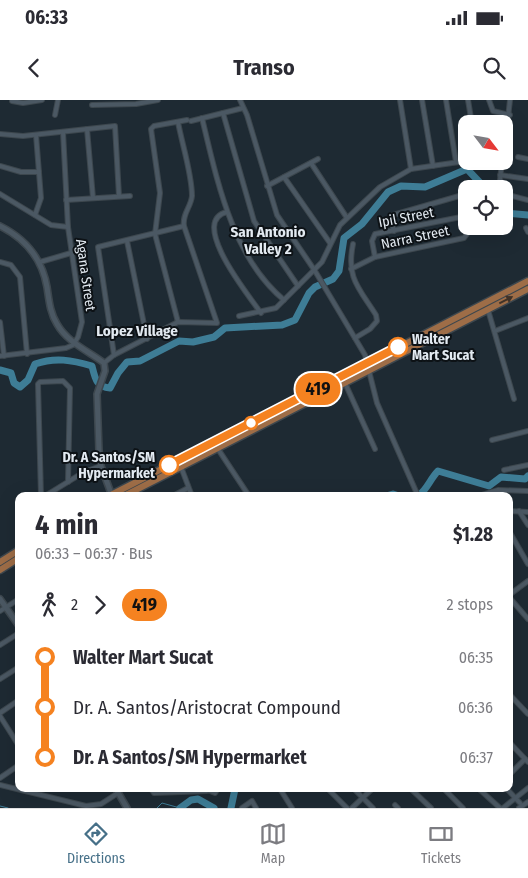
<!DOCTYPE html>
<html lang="en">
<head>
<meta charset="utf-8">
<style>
  body { margin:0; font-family:"Fira Sans Condensed",sans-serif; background:#f2f2f3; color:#2b2b33; height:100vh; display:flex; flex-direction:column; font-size:19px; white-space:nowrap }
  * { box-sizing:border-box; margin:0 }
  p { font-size:16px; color:#7c7c81 }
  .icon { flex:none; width:28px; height:28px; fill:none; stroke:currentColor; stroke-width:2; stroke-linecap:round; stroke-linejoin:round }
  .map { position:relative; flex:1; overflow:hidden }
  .sheet { position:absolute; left:15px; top:392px; width:498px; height:300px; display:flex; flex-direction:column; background:#fff; border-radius:10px; box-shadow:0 5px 20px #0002 }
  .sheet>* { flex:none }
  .badge { padding:0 10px; border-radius:16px; font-size:18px; line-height:32px }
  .needle { width:32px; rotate:121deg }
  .tools { position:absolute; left:458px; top:15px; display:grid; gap:10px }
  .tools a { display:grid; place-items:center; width:55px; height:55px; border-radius:10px; background:#fff; box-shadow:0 5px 20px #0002; font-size:25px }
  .map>.badge { position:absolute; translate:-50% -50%; box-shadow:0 0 0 2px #fff }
  .legs { display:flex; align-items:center; gap:8px; height:55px; padding:0 20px; font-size:16px }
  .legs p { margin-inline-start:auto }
  .head { display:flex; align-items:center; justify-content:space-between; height:85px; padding:0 20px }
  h1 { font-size:28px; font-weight:700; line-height:38px }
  ul { padding:0 20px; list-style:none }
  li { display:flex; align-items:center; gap:18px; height:50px; font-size:19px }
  li i { display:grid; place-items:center; width:8px; height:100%; margin:0 6px; background:currentColor }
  li i::after { content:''; width:12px; height:12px; margin:-6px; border:4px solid; border-radius:50%; background:#fff }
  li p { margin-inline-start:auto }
  li:first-child i { background:linear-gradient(#0000 50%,currentColor 0) }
  li:last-child i { background:linear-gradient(currentColor 50%,#0000 0) }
  .status { display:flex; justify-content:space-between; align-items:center; height:35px; padding:0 25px; background:#fff; direction:ltr }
  .status svg { height:14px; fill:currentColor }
  header { display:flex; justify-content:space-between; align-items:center; height:65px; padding:0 20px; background:#fff; font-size:22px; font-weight:700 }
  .dock { display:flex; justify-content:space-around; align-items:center; height:70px; border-top:1px solid #e1e1e2; background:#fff; font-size:14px; color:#7c7c81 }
  .dock a { display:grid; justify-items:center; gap:2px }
  .dock .on { color:#467088 }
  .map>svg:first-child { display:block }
</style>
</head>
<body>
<div class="status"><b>06:33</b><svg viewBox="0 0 49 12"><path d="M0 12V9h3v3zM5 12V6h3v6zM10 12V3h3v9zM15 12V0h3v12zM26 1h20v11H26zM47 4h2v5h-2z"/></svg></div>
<header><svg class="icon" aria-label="back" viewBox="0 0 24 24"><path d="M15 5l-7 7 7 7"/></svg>Transo<svg class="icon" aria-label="search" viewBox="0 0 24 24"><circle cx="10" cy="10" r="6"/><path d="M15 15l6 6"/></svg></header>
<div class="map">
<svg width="528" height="708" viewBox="0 0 528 708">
  <rect width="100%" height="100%" fill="#1e2a33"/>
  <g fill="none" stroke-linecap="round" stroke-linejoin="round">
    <g stroke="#3e7d96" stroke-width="1">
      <path d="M0,706L8,708"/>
      <path d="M157,708L162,703L180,708"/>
    </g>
    <g stroke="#3e7d96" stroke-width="7">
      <path d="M504,113L528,115"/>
      <path d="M0,270L11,273L14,283L20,287L28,280L35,264C55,257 72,260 92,266C95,278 96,287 110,288L118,273L127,262L140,261L179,241L193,242L214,237L225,228L282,225L295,220L309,193L315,187L333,179L339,171L344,138L362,124L388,92L401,86L425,87L467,69L486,89"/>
      <path d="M386,396L393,394L399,396"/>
      <path d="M418,396C427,390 430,379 438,371L489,386L501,377L525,379L528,376"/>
      <path d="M180,708L191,700L198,699L214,708"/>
      <path d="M231,708L235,689"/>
    </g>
    <g stroke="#3d474e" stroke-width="6">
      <g id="minor">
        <path d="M240,0L247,15L277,115L315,171L365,255L377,303L418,396"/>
        <path d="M400,0L411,69"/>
        <path d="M422,0L433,66"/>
        <path d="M446,0L456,62"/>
        <path d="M468,0L472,24"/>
        <path d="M489,0L493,11L510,15"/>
        <path d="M12,1L23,3L42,0"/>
        <path d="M92,5L136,4L158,0"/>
        <path d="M223,13L254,121L298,186"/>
        <path d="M55,15L58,0"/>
        <path d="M202,18C217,80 232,157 284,200"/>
        <path d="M191,21L243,8"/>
        <path d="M87,29L93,98"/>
        <path d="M0,34L23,36L115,26L119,96"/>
        <path d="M504,53L510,0"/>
        <path d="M518,57L528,59"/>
        <path d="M502,61L500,80L508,95L528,100"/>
        <path d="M311,63L347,118"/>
        <path d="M0,66L21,72H39"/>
        <path d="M500,75L528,79"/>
        <path d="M284,77L330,143"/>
        <path d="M267,86L318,59"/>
        <path d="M0,94L51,125L68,127"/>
        <path d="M66,100L130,96"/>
        <path d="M227,112C188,121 249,196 261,213"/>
        <path d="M35,115L41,98L36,35"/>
        <path d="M526,128L528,132"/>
        <path d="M394,131L391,119L393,115L466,94"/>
        <path d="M127,141L147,239"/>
        <path d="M353,144C346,178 359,188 376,215L377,221L370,229L355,238"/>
        <path d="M375,157L372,141L375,134L466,116"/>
        <path d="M0,162L11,165L20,177L27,254"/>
        <path d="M40,162L71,153"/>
        <path d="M351,169L375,157L464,138L467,134L461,117"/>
        <path d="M488,210L514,299"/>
        <path d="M239,216L276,208L322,162L340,125L380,87L411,69L466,61"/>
        <path d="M0,222L4,256"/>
        <path d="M178,222L155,134L160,93L151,29L154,26L187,20"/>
        <path d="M495,231L528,218"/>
        <path d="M114,255L98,147L184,126"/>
        <path d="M0,256L66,248L73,245L78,237L82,222L68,127L63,32"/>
        <path d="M104,263L114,255L178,222L217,223L184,126C182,114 191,107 192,96C192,74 182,44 178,22"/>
        <path d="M345,283L375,349"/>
        <path d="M492,340L528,331"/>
        <path d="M218,349L249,396"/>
        <path d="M181,367L192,396"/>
        <path d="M504,370L528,365"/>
        <path d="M41,396L38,284L40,282L63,281L70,288L68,382"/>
        <path d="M45,396L84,372L101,366"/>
        <path d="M173,396L188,388"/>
        <path d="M478,396L498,390L528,391"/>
        <path d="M509,411L528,412"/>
        <path d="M519,411L528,425"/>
        <path d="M509,431L528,464"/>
        <path d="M509,495L528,481"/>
        <path d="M509,497L528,519"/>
        <path d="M0,511L19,499"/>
        <path d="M0,545L19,533"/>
        <path d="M0,579L19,567"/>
        <path d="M509,594L528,614"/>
        <path d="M0,613L19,600"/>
        <path d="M0,616L19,646"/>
        <path d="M509,642L528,662"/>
        <path d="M509,675L525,659"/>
        <path d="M0,678L19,665"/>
        <path d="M0,685L86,706L101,704L118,693"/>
        <path d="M151,689L154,693L207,691"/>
        <path d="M205,689L215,693L218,689"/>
        <path d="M280,689L292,708"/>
        <path d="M328,689L347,708"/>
        <path d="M354,689L373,708"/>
        <path d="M411,689L431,708"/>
        <path d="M444,689L463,708"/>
        <path d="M479,689L500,708"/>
        <path d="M507,689L520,703"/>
        <path d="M395,705L398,708"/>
        <path d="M242,708L252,701L256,708"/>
        <path d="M352,708L372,689"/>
        <path d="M503,708L528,688"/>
        <path d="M519,708L528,702"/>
      </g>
    </g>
    <g stroke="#3d474e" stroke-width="8">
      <g id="tertiary">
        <path d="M0,126C26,139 42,158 47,187C49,200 50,213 57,224C67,242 88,251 104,263L105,271L97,294L99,351L101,366L112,396"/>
        <path d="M0,499L19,526"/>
        <path d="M116,689L127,708"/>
      </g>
    </g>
    <g stroke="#3d474e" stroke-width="9">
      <g id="primary">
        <path d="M109,396L528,181"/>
        <path d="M124,396L528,189"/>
        <path d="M0,462L19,450"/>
        <path d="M0,470L19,458"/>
      </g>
    </g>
    <use href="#minor" stroke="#4b5863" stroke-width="4"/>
    <use href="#tertiary" stroke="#4b5863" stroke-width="5"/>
    <use href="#primary" stroke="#9e6d47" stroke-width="6"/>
  </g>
  <defs><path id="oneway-solid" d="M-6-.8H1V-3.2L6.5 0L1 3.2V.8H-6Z" transform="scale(1.25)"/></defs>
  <use fill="#403227" href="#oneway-solid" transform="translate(506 200) rotate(-27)"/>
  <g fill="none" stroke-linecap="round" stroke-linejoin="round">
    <g stroke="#fff" stroke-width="11">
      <path id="line-1" d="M169,365L398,247"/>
    </g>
    <use href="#line-1" stroke="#f58220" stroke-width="8"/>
  </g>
  <g fill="#fff" stroke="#f58220" stroke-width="2.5">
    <circle cx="398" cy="247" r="9"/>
    <circle cx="251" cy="323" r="6"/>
    <circle cx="169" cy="365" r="9"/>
  </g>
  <g text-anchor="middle" stroke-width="4" stroke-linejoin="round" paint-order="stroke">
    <g font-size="14" fill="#e3eaf1" stroke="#0d1216">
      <text transform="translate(406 117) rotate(-11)" y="5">Ipil Street</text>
      <text transform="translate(415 137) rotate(-12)" y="5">Narra Street</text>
      <text transform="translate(86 175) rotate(82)" y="5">Agana Street</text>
    </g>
    <g font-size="14" font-weight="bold" fill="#e3eaf1" stroke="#0d1216" text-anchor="start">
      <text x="412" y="244">Walter<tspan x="412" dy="16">Mart Sucat</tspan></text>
      <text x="155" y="362" text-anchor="end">Dr. A Santos/SM<tspan x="155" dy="16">Hypermarket</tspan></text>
    </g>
    <g font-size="15" font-weight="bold" fill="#e3eaf1" stroke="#0d1216">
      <text x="268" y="137">San Antonio<tspan x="268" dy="17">Valley 2</tspan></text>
      <text x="137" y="236">Lopez Village</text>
    </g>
  </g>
</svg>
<div class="tools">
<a><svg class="needle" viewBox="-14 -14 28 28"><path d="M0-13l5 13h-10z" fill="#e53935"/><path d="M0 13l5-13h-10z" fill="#7c7c81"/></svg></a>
<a><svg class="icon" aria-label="locate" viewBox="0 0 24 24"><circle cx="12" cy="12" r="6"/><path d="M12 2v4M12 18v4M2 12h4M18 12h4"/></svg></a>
</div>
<b class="badge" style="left:318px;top:289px;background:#f58220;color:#111">419</b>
<section class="sheet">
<div class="head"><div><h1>4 min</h1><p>06:33 – 06:37 · Bus</p></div><b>$1.28</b></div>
<div class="legs"><svg class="icon" aria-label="walk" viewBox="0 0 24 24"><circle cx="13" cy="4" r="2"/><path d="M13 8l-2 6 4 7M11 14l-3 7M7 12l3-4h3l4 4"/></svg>2<svg class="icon" aria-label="forward" viewBox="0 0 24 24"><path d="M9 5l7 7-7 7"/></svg><b class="badge" style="background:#f58220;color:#111">419</b><p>2 stops</p></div>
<ul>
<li><i style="color:#f58220"></i><b>Walter Mart Sucat</b><p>06:35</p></li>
<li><i style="color:#f58220"></i><span>Dr. A. Santos/Aristocrat Compound</span><p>06:36</p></li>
<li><i style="color:#f58220"></i><b>Dr. A Santos/SM Hypermarket</b><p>06:37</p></li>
</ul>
</section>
</div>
<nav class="dock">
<a class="on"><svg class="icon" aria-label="directions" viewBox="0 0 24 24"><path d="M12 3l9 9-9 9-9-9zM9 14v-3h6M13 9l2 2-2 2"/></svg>Directions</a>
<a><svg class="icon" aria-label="map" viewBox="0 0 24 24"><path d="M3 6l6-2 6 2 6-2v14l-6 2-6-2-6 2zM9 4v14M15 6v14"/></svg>Map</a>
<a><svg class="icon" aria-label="tickets" viewBox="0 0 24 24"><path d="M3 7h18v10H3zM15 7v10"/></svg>Tickets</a>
</nav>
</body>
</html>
